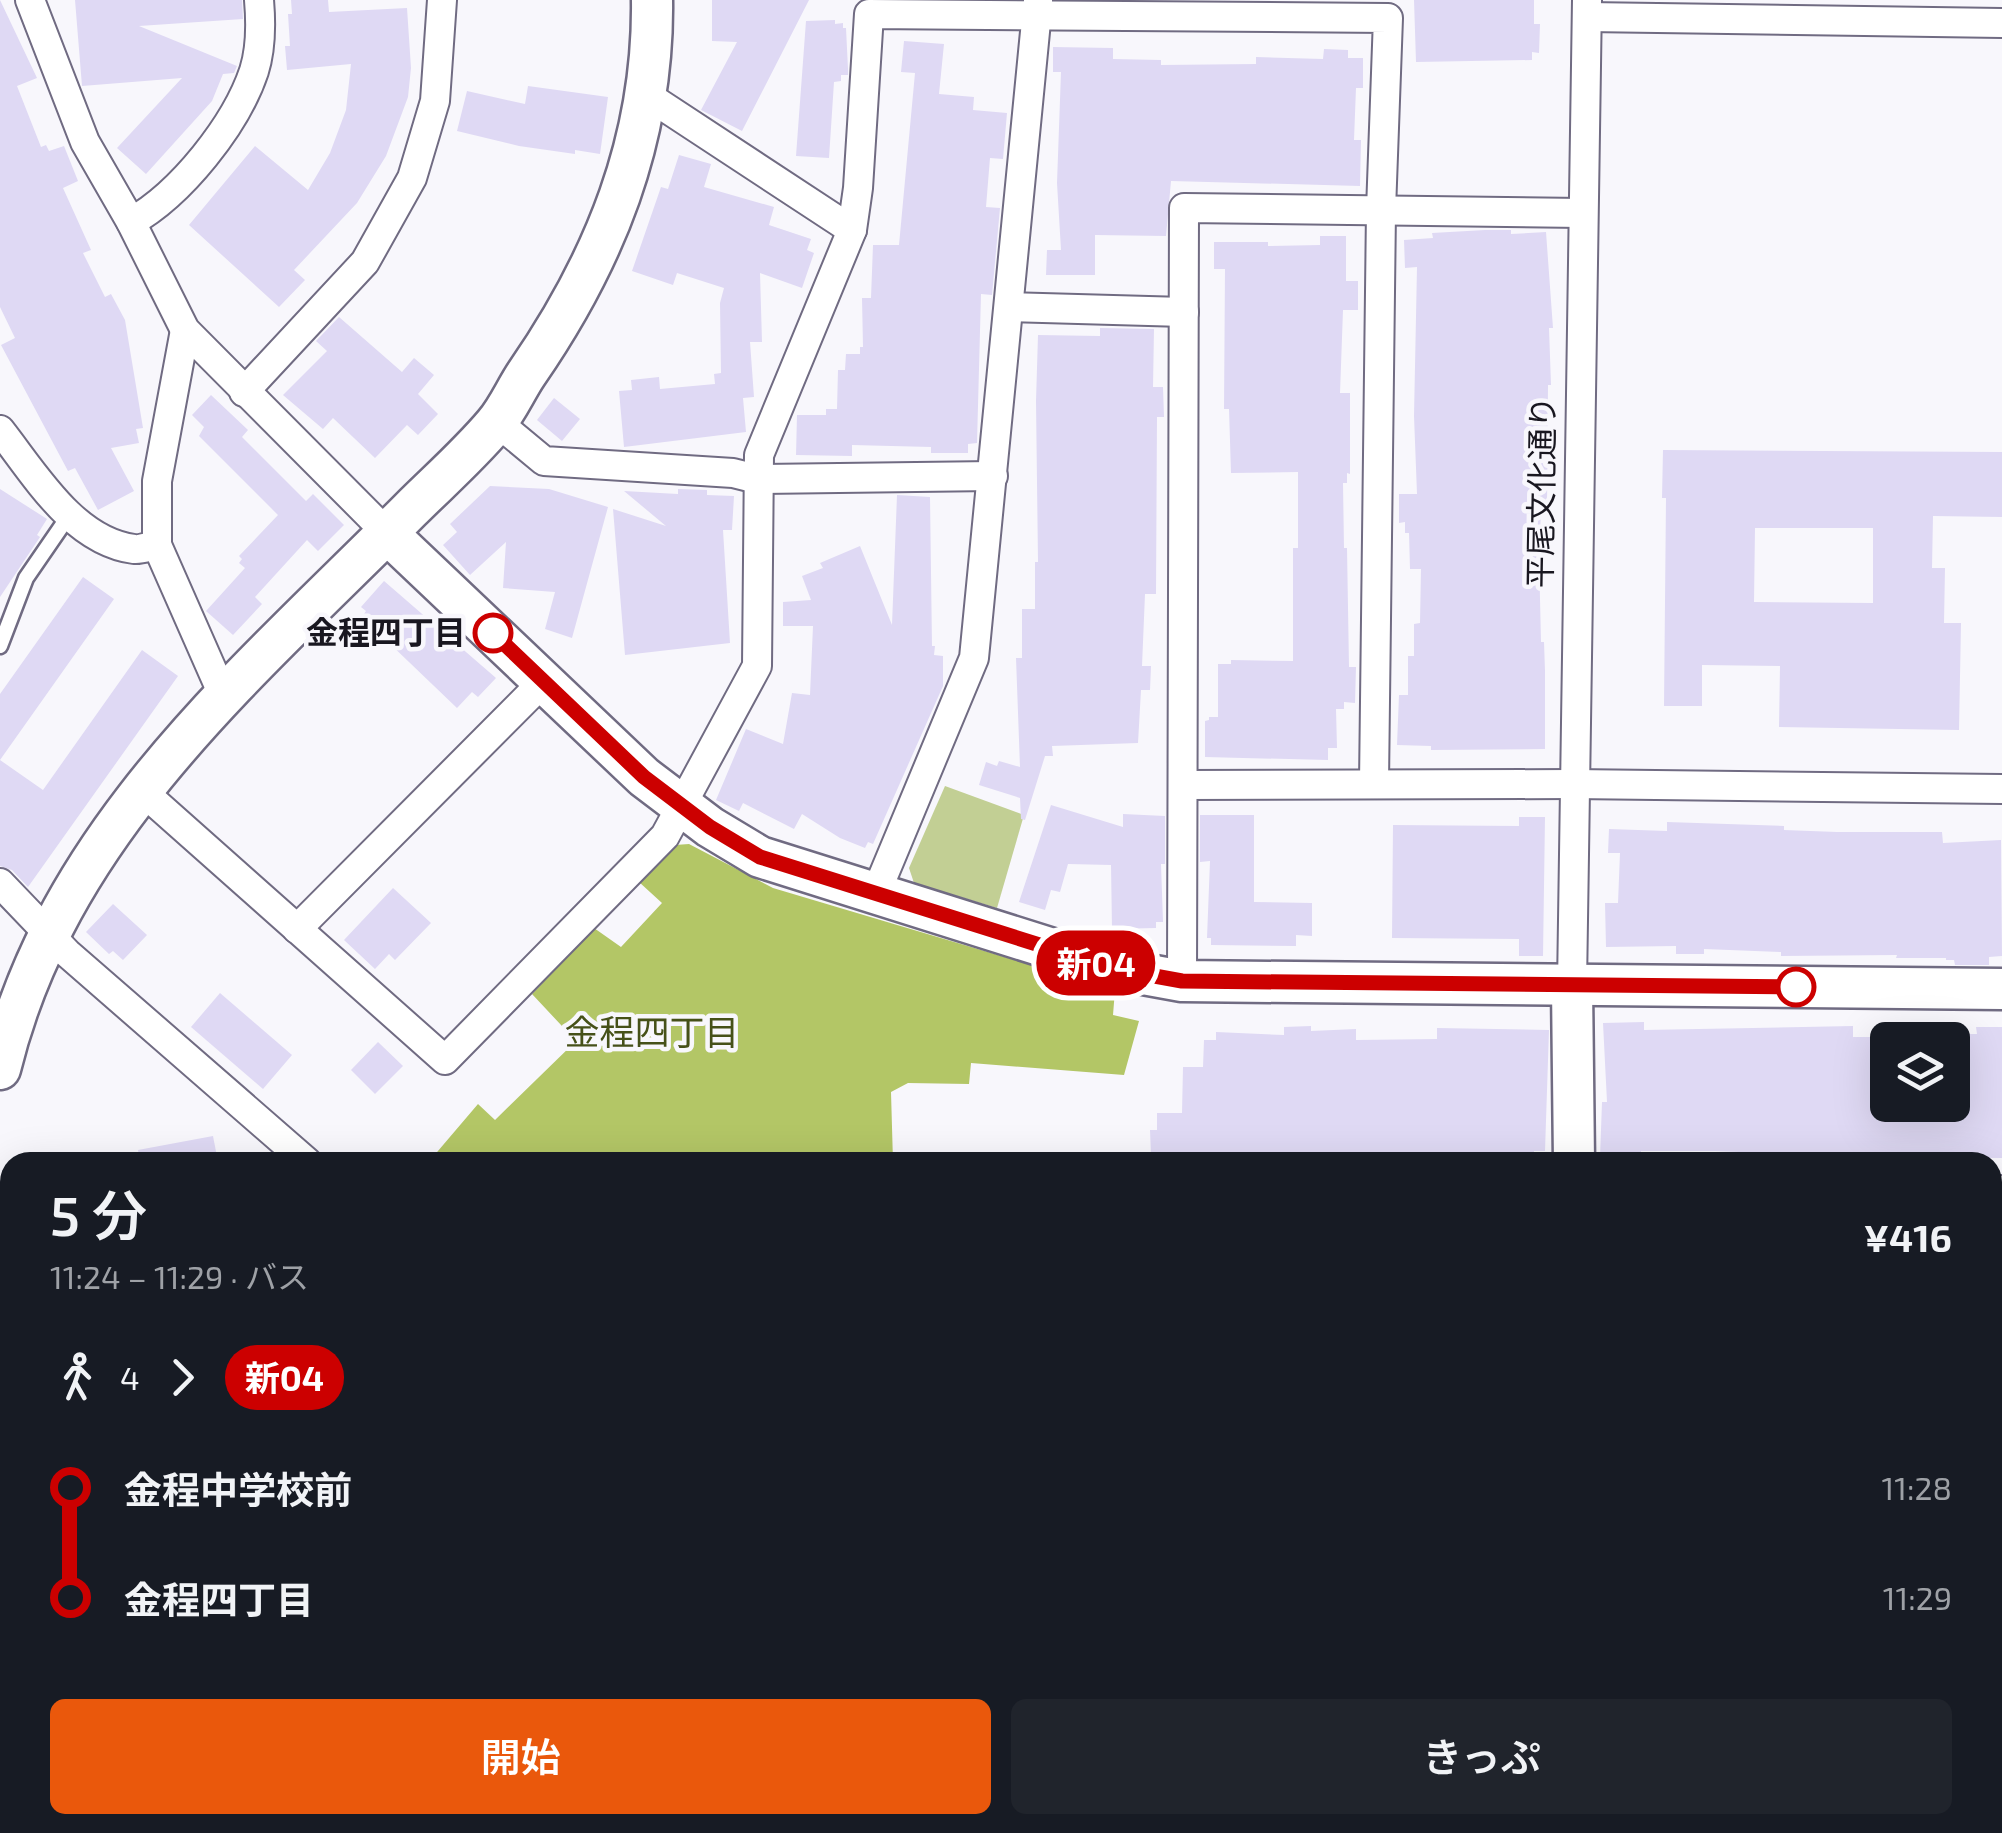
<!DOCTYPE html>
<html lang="ja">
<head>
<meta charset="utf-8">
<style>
  body { margin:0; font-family:"Exo 2","Noto Sans JP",sans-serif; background:#20242c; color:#f1f3f6; height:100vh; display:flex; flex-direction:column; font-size:38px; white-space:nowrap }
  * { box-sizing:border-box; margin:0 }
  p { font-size:32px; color:#9ea1a6 }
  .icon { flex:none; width:55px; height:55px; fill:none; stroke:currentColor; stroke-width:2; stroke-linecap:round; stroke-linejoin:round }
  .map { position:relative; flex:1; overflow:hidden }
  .details { position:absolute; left:0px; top:1152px; width:2002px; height:682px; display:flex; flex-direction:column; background:#171b24; border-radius:30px 30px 0 0; box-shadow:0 10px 40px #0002 }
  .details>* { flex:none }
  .badge { padding:0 20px; border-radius:32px; font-size:35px; line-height:65px }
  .tools { position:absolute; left:1870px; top:1022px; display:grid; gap:20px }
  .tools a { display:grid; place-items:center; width:100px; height:100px; border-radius:15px; background:#171b24; box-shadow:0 10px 40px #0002; font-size:50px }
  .map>.badge { position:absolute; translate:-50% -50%; box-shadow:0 0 0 5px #fff }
  .legs { display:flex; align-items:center; gap:15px; height:110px; padding:0 50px; font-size:32px }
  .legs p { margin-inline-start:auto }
  .summary { display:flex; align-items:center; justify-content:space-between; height:170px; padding:0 50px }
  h1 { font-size:55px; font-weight:600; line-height:75px }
  .button { display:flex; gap:20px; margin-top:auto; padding:20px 50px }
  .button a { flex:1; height:115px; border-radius:15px; background:#ea580c; color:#fff; font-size:40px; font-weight:600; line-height:115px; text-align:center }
  .button a+a { background:#20242c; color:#f1f3f6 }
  ul { padding:0 50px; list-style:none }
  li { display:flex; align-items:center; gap:35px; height:110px; font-size:38px }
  li i { display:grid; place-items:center; width:15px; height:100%; margin:0 12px; background:currentColor }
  li i::after { content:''; width:25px; height:25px; margin:-12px; border:8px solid; border-radius:50%; background:#171b24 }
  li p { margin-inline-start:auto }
  li:first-child i { background:linear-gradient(#0000 50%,currentColor 0) }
  li:last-child i { background:linear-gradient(currentColor 50%,#0000 0) }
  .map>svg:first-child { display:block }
</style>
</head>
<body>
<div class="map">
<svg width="2002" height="1833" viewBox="0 0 2002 1833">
  <rect width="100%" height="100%" fill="#f8f7fc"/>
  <path fill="#c2cf94" d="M945,786L1024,815L997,908L914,883L909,868Z"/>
  <path fill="#b3c666" d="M689,844L773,888L1115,990L1113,1015L1139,1021L1124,1075L971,1063L969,1084L908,1083L891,1092L893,1162H437L432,1158L478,1104L495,1120L576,1041L532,994L594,928L621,947L662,903L639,882L675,845Z"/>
  <g fill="#dfd9f4" fill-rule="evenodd">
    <path d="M0,0L37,78L17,86L41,147L46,145L49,151L64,146L78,181L63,188L91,250L83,253L105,297L111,294L125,320L143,428L136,429L139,443L111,448L134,491L98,510L75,468L68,471L1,345L15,338L0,307Z"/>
    <path d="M75,0H242L243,19L139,26L237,66L234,73L223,74L212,101L146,174L117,148L182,78L82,86Z"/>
    <path d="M291,0H328L329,12L407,8L411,68L408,97L386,156L357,203L294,270L305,280L279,307L189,225L255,146L308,190L330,153L346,110L351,64L287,70L285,46H290L288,14H292Z"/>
    <path d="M712,0H809L742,131L701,110L737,42L712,41Z"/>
    <path d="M1414,0H1534V24H1540L1539,53L1532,52V60L1416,62Z"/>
    <path d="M835,20V24L843,23V28H846L848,69V75H841V81L834,82L829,158L796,156L806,21Z"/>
    <path d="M904,41L944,44L939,94L974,97L973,110L1007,113L1003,159L990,158L986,207L1000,208L992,295L981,294L977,443L968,444V453H931V447L852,445V456L796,455L797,415H826V409H837L838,370H845L846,354H860V347H863L862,298H871L873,245H899L915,73L901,72Z"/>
    <path d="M1053,47L1113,48V59L1161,60V65L1256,64V57L1323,59L1324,49L1348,50V58H1363V88H1356L1354,140H1361L1360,186L1171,181L1166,236L1095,235V275H1046L1047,250H1061L1057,183L1061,72H1053Z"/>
    <path d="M528,86L608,97L600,154L575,150V154L519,146L457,131L467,91L525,104Z"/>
    <path d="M679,155L711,164L704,187L774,207L769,225L811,239L807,250L814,253L802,288L760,273L762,342H750L754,397L743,398L746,432L624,447L619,391L632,390L631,380L659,377L660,389L715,384L714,374L721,373L720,303L724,288L677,273L673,285L632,271L661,187L668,189Z"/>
    <path d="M1485,230H1511V234L1546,232L1553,328H1549L1551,385H1548L1547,510H1541L1539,556L1541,642H1544L1545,671V749L1431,750V746L1397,745L1399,695H1408V656H1414V624L1420,623L1421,569H1410L1409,533H1405V522L1399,523V494H1417L1414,416L1417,267L1405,268L1404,240L1433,238L1432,233Z"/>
    <path d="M1320,236H1346V281H1358V310H1343L1340,393H1350V474L1347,473V483H1343L1344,548H1347L1349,667H1356L1355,703L1344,702V709H1336L1337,748H1328V760L1205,757V721L1209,720V717H1218V664H1231V660L1293,661V548H1298V472L1231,473L1229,409H1224L1225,269H1214V242H1268V246L1320,245Z"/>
    <path d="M339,317L402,372L414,358L434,375L418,394L438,414L418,435L407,425L375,458L333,418L323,429L283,395L327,351L316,341Z"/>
    <path d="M1100,328L1154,329L1153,387H1163L1164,417H1157L1156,594H1145L1142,666H1151L1150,690H1141L1138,743L1052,746L1053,756H1045L1025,820L1021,819L1020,798L979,785L986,762L997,766L999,761L1020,767L1016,658H1022V609H1035V562H1038L1036,401L1038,335L1100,336Z"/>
    <path d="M211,395L248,430L242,437L306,501L313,494L344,525L318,551L307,540L255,597L262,604L233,635L206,611L245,568L239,563L242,559L239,556L278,515L199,436L204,427L192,415Z"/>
    <path d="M554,398L580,419L562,441L537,420Z"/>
    <path d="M1663,450L2002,452V517L1933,516L1932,568H1945L1944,623H1961L1959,730L1779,727L1780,666L1702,665V706H1664L1666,498H1662ZM1755,528H1873V603L1754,602Z"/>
    <path d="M490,486L549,489L608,507L572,638L545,629L555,592L503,588L506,542L470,575L443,545L457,532L450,524Z"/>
    <path d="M0,489L47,519L37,535L40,537L0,597Z"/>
    <path d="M678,489L707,490V495L734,496L732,530H723L730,643L625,655L613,509L666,526L624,491L678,494Z"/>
    <path d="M897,495L930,497L932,646H935L934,655L943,656V686L873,844L868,842L865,848L840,838L802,814L794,829L743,803L739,811L716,800L746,729L783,744L792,693L810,695L813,626H783V602L811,600L802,576L823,568L820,563L860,546L892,625Z"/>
    <path d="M83,577L114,599L0,760L43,790L142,650L178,676L28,887L12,870L0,866V694Z"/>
    <path d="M384,581L496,678L478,697L472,692L457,708L362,617L366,611L361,607Z"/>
    <path d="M1051,805L1123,827V814L1165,816V864H1161L1163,922H1156V928L1112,929L1111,865L1068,864L1060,892L1051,890L1045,910L1019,902Z"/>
    <path d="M1200,815H1254V902L1312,903V936L1296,935V946L1211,945V938H1207L1210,861L1200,862Z"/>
    <path d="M1519,817H1545L1543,956H1519V939L1392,938L1393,825L1519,826Z"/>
    <path d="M1667,822L1784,826V830L1837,832H1942L1943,843L2001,840L2002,956L1989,957V965H1955L1954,960H1946V958H1896L1897,955L1781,956V952L1704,949V954H1676V946L1606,947L1605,903H1618L1620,853H1608L1609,829L1667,831Z"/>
    <path d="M393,888L431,923L395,960L389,954L375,969L344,940Z"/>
    <path d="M113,904L147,935L123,960L113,951L109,954L86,932Z"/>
    <path d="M220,993L292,1055L263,1089L191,1027Z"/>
    <path d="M1644,1022V1030L1853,1026V1037H1888V1105H1952V1034H1977L1976,1027H2002V1158L1763,1156V1153L1715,1151H1641V1159L1600,1158L1602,1102H1607L1603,1023Z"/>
    <path d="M1311,1026V1031L1356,1029V1040L1437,1039V1028L1549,1030L1545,1151H1534V1156L1438,1153V1160H1346V1156L1225,1161V1155H1151L1150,1130H1157V1113H1182L1183,1067H1203L1204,1040H1216V1032L1284,1035V1027Z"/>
    <path d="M378,1042L403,1066L375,1094L351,1070Z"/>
    <path d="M213,1136L218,1162H140L138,1150Z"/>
  </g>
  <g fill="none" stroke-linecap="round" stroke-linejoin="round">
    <path stroke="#d7d5db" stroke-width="40" stroke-dasharray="40 20" stroke-linecap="butt" d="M191,1825L195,1833"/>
    <g stroke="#706b82" stroke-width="19">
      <path id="lane" d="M0,646L26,578L70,514"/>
    </g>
    <g stroke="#706b82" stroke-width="32">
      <g id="street">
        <path d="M30,0L85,142L131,222L185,330L387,533"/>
        <path d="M1587,17L2002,23"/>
        <path d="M648,96L852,230"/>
        <path d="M131,222C181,194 236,125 254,71C261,49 261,23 259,0"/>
        <path d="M1010,307L1184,312"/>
        <path d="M185,330L157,481V545L224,697"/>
        <path d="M244,392L365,262L412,178L435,101L442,0"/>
        <path d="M497,422L544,461L733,473L757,479L993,476"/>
        <path d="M0,430C34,473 73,541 134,549C141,550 150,546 157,545"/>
        <path d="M1183,785L1573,784L2002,789"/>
        <path d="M141,790L445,1060L665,836L757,666L759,455L852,230L858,188L869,14L1388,18L1381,210L1374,783"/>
        <path d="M0,883L67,953L307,1162"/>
        <path d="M876,893L974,658L1038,1"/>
        <path d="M297,929L544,681"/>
        <path d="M1182,981L1184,208L1582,213"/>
        <path d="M1572,986L1587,0"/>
        <path d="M1992,1190H2002"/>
        <path d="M0,1265L10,1263"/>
        <path d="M1992,1611H2002"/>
        <path d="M1992,1793H2002"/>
        <path d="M582,1825L589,1833"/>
        <path d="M825,1825L833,1833"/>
        <path d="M1369,1825V1833"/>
        <path d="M676,1833L695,1825"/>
        <path d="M1252,1833L1259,1825"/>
        <path d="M1766,1833V1825"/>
        <path d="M1962,1833V1825"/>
      </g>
    </g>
    <g stroke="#706b82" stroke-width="45">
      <g id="secondary">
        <path d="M387,533L644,777L710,827L760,857L1116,969L1182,981L2002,989"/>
        <path d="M1572,986L1574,1162"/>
        <path d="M0,1069C58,831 244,677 410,510C438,482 469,455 495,424C508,409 516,389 527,373C605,260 654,139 652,0"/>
        <path d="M0,1369L10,1404"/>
        <path d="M1567,1833V1825"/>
      </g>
    </g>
    <use href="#lane" stroke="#fff" stroke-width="14"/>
    <use href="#street" stroke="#fff" stroke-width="28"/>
    <use href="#secondary" stroke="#fff" stroke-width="40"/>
  </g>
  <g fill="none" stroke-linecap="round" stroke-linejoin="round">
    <g stroke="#fff" stroke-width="22">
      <path id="line-1" d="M493,633L644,777L710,827L760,857L1116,969L1182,981L1796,987"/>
    </g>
    <use href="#line-1" stroke="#c00" stroke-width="15"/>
  </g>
  <g fill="#fff" stroke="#c00" stroke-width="5">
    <circle cx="493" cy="633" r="18"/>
    <circle cx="1796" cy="987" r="18"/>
  </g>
  <g text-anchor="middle" stroke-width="9" stroke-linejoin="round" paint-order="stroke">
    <g font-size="32" fill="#191720" stroke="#f8f7fc">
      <text transform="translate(1542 492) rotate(-89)" y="11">平尾文化通り</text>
    </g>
    <g font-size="32" font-weight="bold" fill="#191720" stroke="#f8f7fc" text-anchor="end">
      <text x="466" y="644">金程四丁目</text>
    </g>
    <g font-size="35" fill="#465119" stroke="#f8f7fc">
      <text x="652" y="1045">金程四丁目</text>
    </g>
  </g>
</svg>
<div class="tools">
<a><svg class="icon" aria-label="layers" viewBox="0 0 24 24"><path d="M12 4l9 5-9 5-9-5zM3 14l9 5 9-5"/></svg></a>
</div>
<b class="badge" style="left:1096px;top:963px;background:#c00;color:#fff">新04</b>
<section class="details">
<div class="summary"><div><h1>5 分</h1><p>11:24 – 11:29 · バス</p></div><b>¥416</b></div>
<div class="legs"><svg class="icon" aria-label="walk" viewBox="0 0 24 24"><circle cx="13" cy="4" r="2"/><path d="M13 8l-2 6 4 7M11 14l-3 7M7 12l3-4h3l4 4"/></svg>4<svg class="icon" aria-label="forward" viewBox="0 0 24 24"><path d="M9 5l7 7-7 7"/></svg><b class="badge" style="background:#c00;color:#fff">新04</b></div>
<ul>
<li><i style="color:#c00"></i><b>金程中学校前</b><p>11:28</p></li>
<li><i style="color:#c00"></i><b>金程四丁目</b><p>11:29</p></li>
</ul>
<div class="button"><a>開始</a><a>きっぷ</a></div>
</section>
</div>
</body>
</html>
